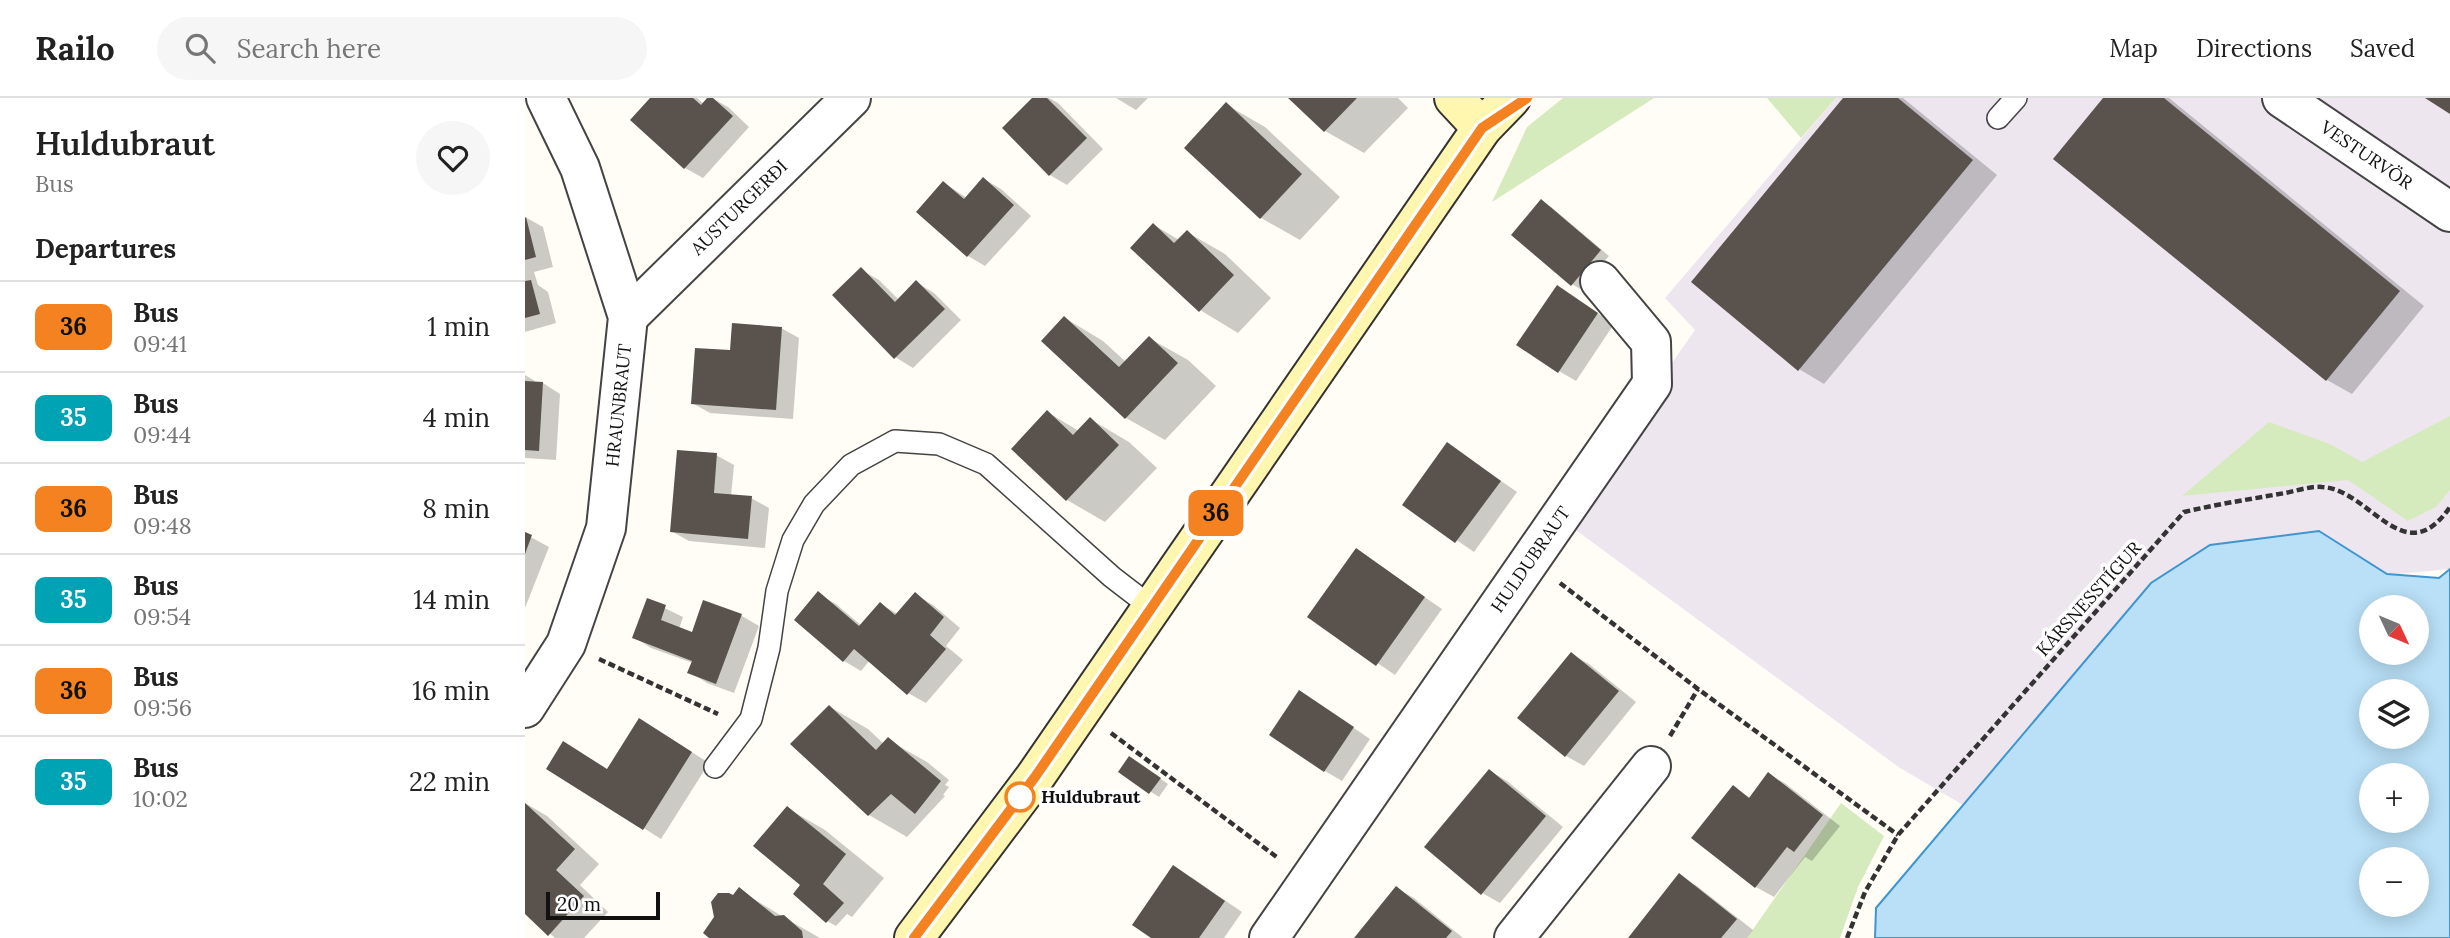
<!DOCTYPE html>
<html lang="en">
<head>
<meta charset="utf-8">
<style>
  body { margin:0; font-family:Lora,serif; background:#f6f6f6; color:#222; height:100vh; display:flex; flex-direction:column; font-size:26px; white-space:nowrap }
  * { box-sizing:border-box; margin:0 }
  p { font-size:23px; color:#767676 }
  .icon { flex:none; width:38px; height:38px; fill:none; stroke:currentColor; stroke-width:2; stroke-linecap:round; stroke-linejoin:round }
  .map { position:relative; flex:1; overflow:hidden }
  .panel { display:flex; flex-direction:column; background:#fff; width:525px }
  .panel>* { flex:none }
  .badge { padding:0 14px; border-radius:10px; font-size:24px; line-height:46px }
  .needle { width:46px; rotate:134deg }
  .buttons { position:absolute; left:1834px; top:497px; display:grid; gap:14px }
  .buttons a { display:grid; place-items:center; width:70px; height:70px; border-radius:50%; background:#fff; box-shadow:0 4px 18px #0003; font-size:35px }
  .scale { position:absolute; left:21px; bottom:18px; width:114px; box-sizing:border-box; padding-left:7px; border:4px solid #111; border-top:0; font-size:19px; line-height:24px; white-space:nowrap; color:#111; -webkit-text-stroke:5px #fff; paint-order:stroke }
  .map>.badge { position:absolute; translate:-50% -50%; box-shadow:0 0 0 4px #fff }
  h2 { padding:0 35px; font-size:26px; line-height:63px }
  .round { display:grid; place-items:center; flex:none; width:74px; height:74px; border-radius:37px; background:#f6f6f6 }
  .headline { display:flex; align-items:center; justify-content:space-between; height:119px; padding:0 35px }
  h1 { font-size:33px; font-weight:600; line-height:52px }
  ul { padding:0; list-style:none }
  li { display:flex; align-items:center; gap:21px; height:91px; padding:0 35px; border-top:2px solid #e0e0e0 }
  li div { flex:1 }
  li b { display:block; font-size:26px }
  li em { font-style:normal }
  li .badge { min-width:77px; font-weight:700; text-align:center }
  header { display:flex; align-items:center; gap:42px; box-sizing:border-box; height:98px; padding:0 35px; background:#fff; border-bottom:2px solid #e0e0e0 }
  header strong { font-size:33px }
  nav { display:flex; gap:38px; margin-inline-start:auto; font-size:24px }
  .search { width:490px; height:63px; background:#f6f6f6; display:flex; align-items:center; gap:18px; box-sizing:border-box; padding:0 24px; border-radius:38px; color:#767676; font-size:26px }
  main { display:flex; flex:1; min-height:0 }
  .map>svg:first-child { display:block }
</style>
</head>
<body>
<header>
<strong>Railo</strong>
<div class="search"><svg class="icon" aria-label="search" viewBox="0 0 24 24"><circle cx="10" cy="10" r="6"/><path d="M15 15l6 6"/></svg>Search here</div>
<nav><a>Map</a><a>Directions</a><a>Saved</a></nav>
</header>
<main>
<section class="panel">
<div class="headline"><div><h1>Huldubraut</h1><p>Bus</p></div><a class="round"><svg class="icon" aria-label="heart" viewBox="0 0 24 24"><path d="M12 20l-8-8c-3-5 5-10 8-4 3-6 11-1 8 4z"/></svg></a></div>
<h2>Departures</h2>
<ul>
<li><span class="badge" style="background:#f58220;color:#111">36</span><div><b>Bus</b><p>09:41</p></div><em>1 min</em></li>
<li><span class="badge" style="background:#00a3b4;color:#fff">35</span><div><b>Bus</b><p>09:44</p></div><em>4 min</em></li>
<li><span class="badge" style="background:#f58220;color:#111">36</span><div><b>Bus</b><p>09:48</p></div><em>8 min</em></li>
<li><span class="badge" style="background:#00a3b4;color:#fff">35</span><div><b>Bus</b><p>09:54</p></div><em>14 min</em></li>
<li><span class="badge" style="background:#f58220;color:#111">36</span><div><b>Bus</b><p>09:56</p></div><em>16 min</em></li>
<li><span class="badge" style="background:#00a3b4;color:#fff">35</span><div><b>Bus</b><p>10:02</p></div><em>22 min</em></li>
</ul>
</section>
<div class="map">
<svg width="1925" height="840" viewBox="0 0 1925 840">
  <rect width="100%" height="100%" fill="#fffdf5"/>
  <path fill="#eee6ef" d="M1311,0H1925V471L1862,477L1438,707L1375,670L1037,422L1170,232L1140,200Z"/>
  <g fill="#d5ebbd">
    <path d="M1038,0H1129L967,104L1002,29Z"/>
    <path d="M1242,0H1311L1276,40Z"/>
    <path d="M1925,318V392L1911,409L1883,423L1823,382L1657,398L1744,324L1805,346L1837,364Z"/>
    <path d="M1316,705L1359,738L1333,789L1315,840H1222Z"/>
  </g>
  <path fill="#b9e0f7" stroke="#3f96cf" stroke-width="2" fill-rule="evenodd" d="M1794,433L1862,476L1914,480L1925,471V840H1350L1351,810L1626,485L1685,447ZM1846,509H1892V555H1846ZM1846,593H1892V639H1846ZM1846,677H1892V723H1846ZM1846,761H1892V807H1846Z"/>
  <g fill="#0003">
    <path d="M128,0H172L179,6L187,0L203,9L224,29L178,80L160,70L108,22Z"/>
    <path d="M510,0H524L533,5L578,51L542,87L525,77Z"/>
    <path d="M591,0H623L611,12Z"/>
    <path d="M766,0H873L883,10L839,55L800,33Z"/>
    <path d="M1320,0H1378L1472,77L1299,286L1274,271Z"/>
    <path d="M1581,0H1644L1899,208L1827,296L1802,282Z"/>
    <path d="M702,7L740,29L815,99L775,142L736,120Z"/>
    <path d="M459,81L476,91L506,118L460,168L443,158L419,85L442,100Z"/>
    <path d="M1025,108L1084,158L1055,191L1047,186Z"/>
    <path d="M0,119L18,129L28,169L9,174L13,187L23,194L31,225L0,234Z"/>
    <path d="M629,127L654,142L662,134L700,156L746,200L713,235L675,212Z"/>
    <path d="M336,172L354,182L374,202L391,184L409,195L436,222L388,270L370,259Z"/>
    <path d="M1050,200L1089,226L1051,283L1034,273Z"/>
    <path d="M540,220L578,243L601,264L624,240L663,262L691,288L640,342L601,320L519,243Z"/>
    <path d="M256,230L274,240L268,321L185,315L167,305Z"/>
    <path d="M0,277L10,283L9,285H18L35,296L31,362L0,360Z"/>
    <path d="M522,314L554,333L565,321L604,344L632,370L580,424L542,402Z"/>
    <path d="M923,346L992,394L949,454L879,406Z"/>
    <path d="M191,357L209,367L206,398L226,400L244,410L240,450L164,443L146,433Z"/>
    <path d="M0,436L24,449L0,510Z"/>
    <path d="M831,452L917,511L870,577L784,518Z"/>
    <path d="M293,496L311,506L337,528L355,506L373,516L390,497L408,507L435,530L421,548L438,562L401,605L383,595L345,562L336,573L319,563Z"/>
    <path d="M123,502L158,519L154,531L168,536L179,504L217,518L234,528L209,595L182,585L165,574L168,565L126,550L109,539Z"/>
    <path d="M1046,556L1064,566L1111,604L1059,668L1041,658L994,619Z"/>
    <path d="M792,605L845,641L817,683L800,673Z"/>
    <path d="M305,609L343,631L359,646L363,642L402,664L424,682L420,687L424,689L418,697L420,698L382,739L344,717Z"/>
    <path d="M132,632L184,665L136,741L23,670L83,673Z"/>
    <path d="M613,665L643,686L634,699L595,674Z"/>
    <path d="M965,673L982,683L1038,729L975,805L957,795Z"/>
    <path d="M1244,676L1261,686L1315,728L1287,763L1280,759L1249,799L1231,789L1168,739L1208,689L1226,700Z"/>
    <path d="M0,705L22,718L74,766L55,787L83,814L59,840H30L0,814Z"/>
    <path d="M262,710L300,732L359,780L327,819L322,816L311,828L302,823Z"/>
    <path d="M1155,778L1172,788L1228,832L1222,840H1105Z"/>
    <path d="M666,779L717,814L699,840H629Z"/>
    <path d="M871,790L889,800L938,840H831Z"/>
    <path d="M214,792L260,820L295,840H186Z"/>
  </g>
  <g fill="#5a524d">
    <path d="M125,0H168L176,7L182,0H188L208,18L159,71L105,22Z"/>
    <path d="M507,0H522L562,40L524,78L477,30Z"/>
    <path d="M763,0H832L799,34Z"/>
    <path d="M1318,0H1373L1448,62L1273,273L1166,184Z"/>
    <path d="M1578,0H1639L1875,193L1801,283L1528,61Z"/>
    <path d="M1900,0H1925V16Z"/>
    <path d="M701,4L777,76L735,121L659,50Z"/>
    <path d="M458,79L489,107L442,159L391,114L418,83L439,101Z"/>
    <path d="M1016,101L1076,152L1046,188L986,137Z"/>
    <path d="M1,119L11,159L0,162V120Z"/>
    <path d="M628,125L649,145L662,132L709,177L674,214L605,150Z"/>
    <path d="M336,169L370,204L391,182L420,211L369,261L307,197Z"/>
    <path d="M6,182L15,216L0,220V183Z"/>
    <path d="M1032,187L1073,215L1033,275L991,247Z"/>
    <path d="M539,218L594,269L624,238L653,265L600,321L516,243Z"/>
    <path d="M207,225L257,229L251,312L166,306L170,250L205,252Z"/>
    <path d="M0,283L18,284L14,353L0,352Z"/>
    <path d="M522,312L548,337L565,319L594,347L541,403L486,351Z"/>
    <path d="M922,344L976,383L930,445L877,407Z"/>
    <path d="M152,352L192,355L189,395L227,398L223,441L145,434Z"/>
    <path d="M0,434L7,437L0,456Z"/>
    <path d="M831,450L900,499L851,568L782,519Z"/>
    <path d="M293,493L334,528L355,504L370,517L390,494L419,519L405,537L421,551L382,597L329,551L318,564L269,522Z"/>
    <path d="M122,500L141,507L136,522L167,534L178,502L217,516L191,586L162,575L167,563L107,540Z"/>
    <path d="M1046,554L1094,593L1040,659L992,620Z"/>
    <path d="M774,592L829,629L799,674L744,637Z"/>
    <path d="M304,607L351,652L363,639L416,683L390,716L366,696L343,718L265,646Z"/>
    <path d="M114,620L167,654L118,732L21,671L38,643L82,671Z"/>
    <path d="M604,658L636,680L624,696L593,674Z"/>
    <path d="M964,671L1021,718L956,797L899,749Z"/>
    <path d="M1243,674L1298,717L1269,754L1262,749L1230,790L1166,740L1208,687L1224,700Z"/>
    <path d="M0,705L50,751L31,772L59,798L23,838L0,816Z"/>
    <path d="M262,708L321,756L298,786L319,805L301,825L268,796L275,787L228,748Z"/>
    <path d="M648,767L700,803L674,840H626L607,827Z"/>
    <path d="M1154,775L1212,821L1196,840H1103Z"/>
    <path d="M871,788L927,833L921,840H829Z"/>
    <path d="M214,789L250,818L259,817L277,833L278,840H184L178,835L189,819L186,804L193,795H204L208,797Z"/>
  </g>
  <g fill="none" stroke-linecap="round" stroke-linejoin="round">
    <g stroke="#444" stroke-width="24">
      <g id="lane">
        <path d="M1473,20L1491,0"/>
        <path d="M190,669L226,621L244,550L252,493L268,442L289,406L326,367L370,343L414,346L461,366L587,479L626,509"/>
      </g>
    </g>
    <g stroke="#444" stroke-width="42">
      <g id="street">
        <path id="s1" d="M1757,0L1925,114"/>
        <path id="s2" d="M103,219L326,0"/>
        <path id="s3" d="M0,610L41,546L81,430L103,219L55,70L21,0"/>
        <path id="s4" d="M744,840L1127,286L1126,244L1075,183"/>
        <path d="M989,840L1126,668"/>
      </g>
    </g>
    <g stroke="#333" stroke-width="42">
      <g id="secondary">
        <path d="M929,0L957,30"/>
        <path d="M389,840L510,679L957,30L986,0"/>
      </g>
    </g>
    <g stroke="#333" stroke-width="4.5" stroke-dasharray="7 3.5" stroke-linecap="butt">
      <path d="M1035,485L1173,591L1373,737"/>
      <path d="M74,561L193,616"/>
      <path d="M586,635L753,760"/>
      <path d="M1145,638L1173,591"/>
      <path d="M1322,840L1340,794L1373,737L1659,414C1693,406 1726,401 1760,395C1771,393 1785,388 1797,389C1845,391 1879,476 1925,409"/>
    </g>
    <use href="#lane" stroke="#fff" stroke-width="21"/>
    <use href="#street" stroke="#fff" stroke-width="38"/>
    <use href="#secondary" stroke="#fff6b0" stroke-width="38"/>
  </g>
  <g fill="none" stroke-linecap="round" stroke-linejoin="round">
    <g stroke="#fff" stroke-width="16">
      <path id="line" d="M389,840L510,679L957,30L1002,0"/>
    </g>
    <use href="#line" stroke="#f58220" stroke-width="10"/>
  </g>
  <circle fill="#fff" stroke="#f58220" stroke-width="3.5" cx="495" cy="699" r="14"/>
  <g text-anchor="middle" stroke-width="7" stroke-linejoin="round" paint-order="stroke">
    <g font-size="18" fill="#111" stroke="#fff">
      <text dy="6" stroke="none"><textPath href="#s1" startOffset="102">VESTURVÖR</textPath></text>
      <text dy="6" stroke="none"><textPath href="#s2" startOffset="156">AUSTURGERÐI</textPath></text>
      <text dy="6" stroke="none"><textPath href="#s3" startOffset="322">HRAUNBRAUT</textPath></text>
      <text dy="6" stroke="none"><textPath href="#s4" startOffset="460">HULDUBRAUT</textPath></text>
      <text transform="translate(1564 501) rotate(-48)" y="6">KÁRSNESSTÍGUR</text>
    </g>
    <g font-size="18" font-weight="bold" fill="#111" stroke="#fff" text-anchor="start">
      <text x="516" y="705">Huldubraut</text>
    </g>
  </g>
</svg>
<div class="buttons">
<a><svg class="needle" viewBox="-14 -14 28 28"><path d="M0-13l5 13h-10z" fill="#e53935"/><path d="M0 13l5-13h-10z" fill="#767676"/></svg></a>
<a><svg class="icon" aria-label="layers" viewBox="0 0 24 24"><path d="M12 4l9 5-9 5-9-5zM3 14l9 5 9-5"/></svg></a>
<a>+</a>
<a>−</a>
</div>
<div class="scale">20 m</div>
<b class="badge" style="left:691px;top:415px;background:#f58220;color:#111">36</b>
</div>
</main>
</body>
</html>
